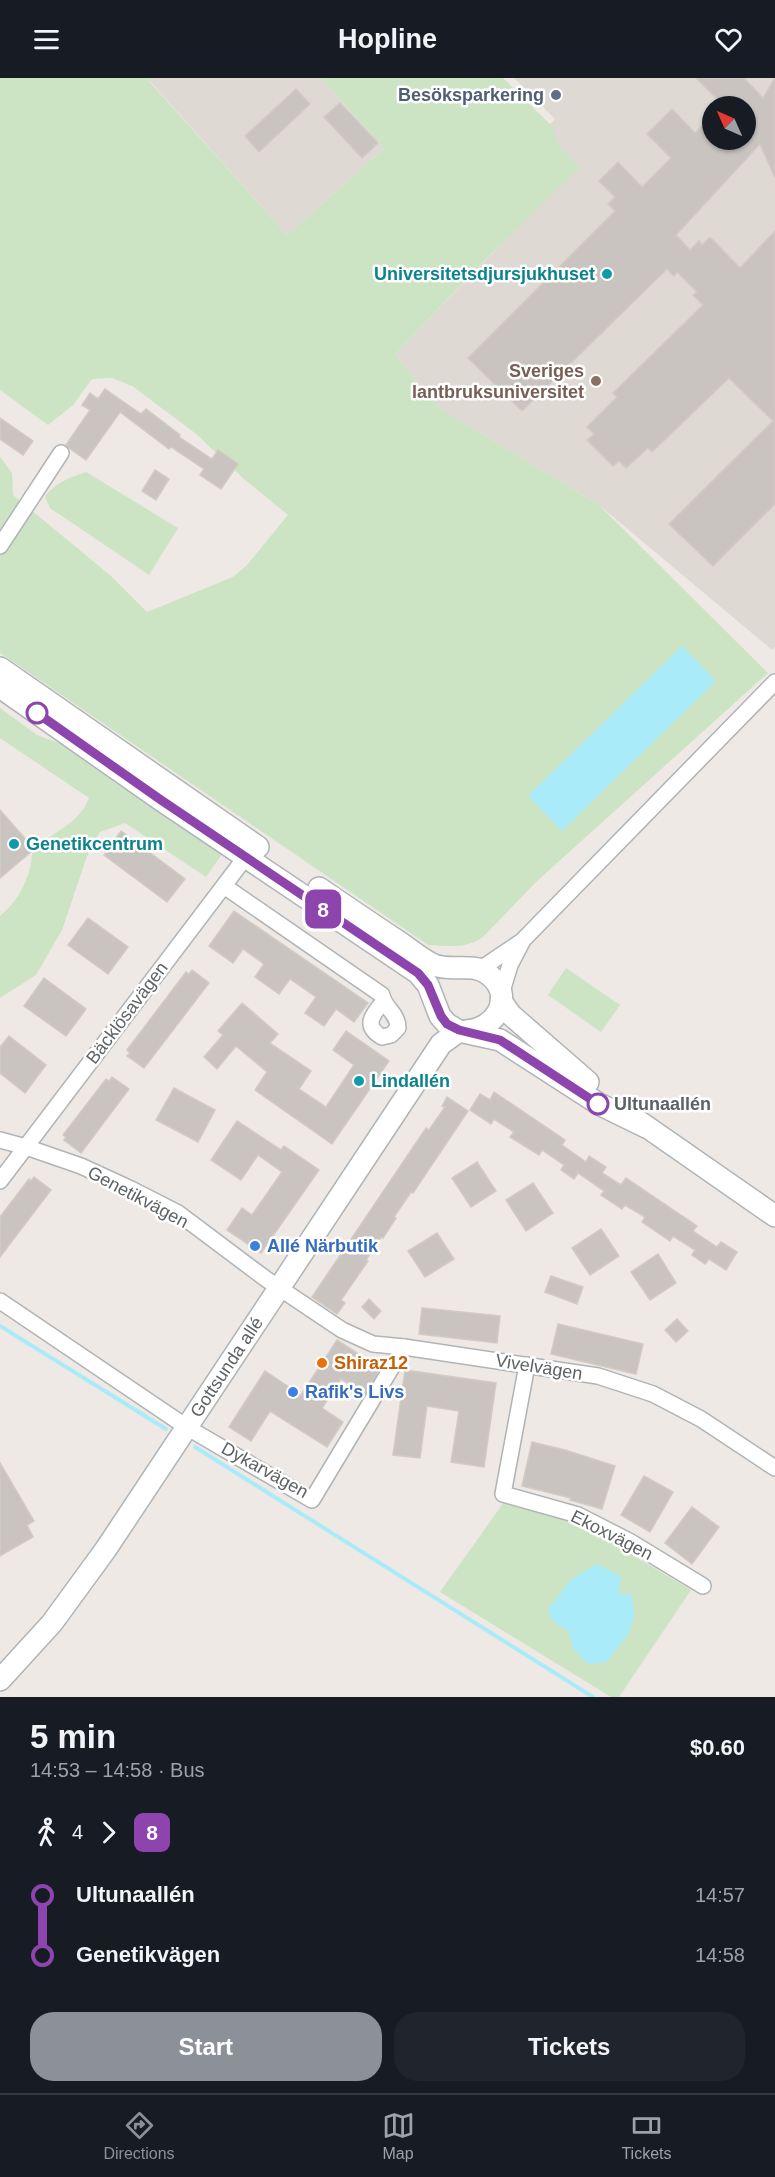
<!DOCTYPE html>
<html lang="en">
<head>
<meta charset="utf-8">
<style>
  body { margin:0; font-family:Arial,sans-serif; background:#20242c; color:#f1f3f6; height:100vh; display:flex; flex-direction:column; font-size:22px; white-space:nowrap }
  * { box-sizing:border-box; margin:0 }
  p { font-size:20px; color:#9ea1a6 }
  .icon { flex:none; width:33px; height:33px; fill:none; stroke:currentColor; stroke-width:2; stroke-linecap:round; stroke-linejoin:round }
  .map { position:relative; height:1619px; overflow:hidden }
  .side { display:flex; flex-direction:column; background:#171b24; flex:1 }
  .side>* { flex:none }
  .badge { padding:0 12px; border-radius:9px; font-size:21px; line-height:39px }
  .needle { width:39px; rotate:315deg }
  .tools { position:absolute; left:702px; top:18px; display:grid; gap:12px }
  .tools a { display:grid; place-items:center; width:54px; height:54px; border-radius:50%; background:#171b24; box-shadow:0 2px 4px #0004; font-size:30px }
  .map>.badge { position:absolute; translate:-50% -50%; box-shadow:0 0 0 3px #fff }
  .legs { display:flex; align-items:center; gap:9px; height:66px; padding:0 30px; font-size:20px }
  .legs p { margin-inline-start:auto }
  .headline { display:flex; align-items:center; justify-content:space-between; height:102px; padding:0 30px }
  h1 { font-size:33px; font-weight:800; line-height:45px }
  .button { display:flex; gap:12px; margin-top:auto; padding:12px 30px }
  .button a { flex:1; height:69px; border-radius:24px; background:#8c9099; color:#fff; font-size:24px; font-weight:800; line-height:69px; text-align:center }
  .button a+a { background:#20242c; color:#f1f3f6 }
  ul { padding:0 30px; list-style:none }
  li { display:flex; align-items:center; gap:21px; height:60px; font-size:22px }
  li i { display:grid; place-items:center; width:9px; height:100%; margin:0 8px; background:currentColor }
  li i::after { content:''; width:15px; height:15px; margin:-8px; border:4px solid; border-radius:50%; background:#171b24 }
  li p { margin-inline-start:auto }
  li:first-child i { background:linear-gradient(#0000 50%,currentColor 0) }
  li:last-child i { background:linear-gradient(currentColor 50%,#0000 0) }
  header { display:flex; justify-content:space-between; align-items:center; height:78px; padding:0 30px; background:#171b24; font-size:27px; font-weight:800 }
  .menu { display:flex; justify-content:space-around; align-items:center; height:84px; border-top:2px solid #363941; background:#171b24; font-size:16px; color:#9ea1a6 }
  .menu a { display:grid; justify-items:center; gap:3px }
  .menu .selected { color:#8c9099 }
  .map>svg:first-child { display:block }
</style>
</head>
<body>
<header><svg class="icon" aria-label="menu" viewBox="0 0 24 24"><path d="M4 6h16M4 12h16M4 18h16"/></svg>Hopline<svg class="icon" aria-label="heart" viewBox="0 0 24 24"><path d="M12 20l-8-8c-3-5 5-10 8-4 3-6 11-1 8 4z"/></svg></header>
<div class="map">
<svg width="775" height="1619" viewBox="0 0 775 1619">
  <rect width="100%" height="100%" fill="#eee9e5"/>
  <g fill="#ded9d3" fill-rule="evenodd">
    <path d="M152,0H321L384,71L287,157L149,2Z"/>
    <path d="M514,0H775V569L772,572L599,427L439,330L395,276L509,158L477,123L555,41ZM712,28H746V62H712Z"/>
  </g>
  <g fill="#cce4c3">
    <path d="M0,0H152L149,3L287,157L384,71L321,0H503L552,48L559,69L580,89L487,180L395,276L439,330L599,427L768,595L537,803L483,859C466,871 448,868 428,867L0,575V379L12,395L13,417L111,498L147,534L233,499L247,487L288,437L244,401L195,355L132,308L112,300L92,301L73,327L48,347L0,312Z"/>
    <path d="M86,394L178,450L149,497L50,430L45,418C57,404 69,400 86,394Z"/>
    <path d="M0,630L37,657L67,668L222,776L206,799L125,745L100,754L87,778L62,852L36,897L0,920V838C19,823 32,797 32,773C51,754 79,747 89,720L0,660Z"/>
    <path d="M566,890L620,927L601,954L548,917Z"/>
    <path d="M504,1424L576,1443L691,1512L619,1619H611L440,1514Z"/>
  </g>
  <g fill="#aaebf9">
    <path d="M682,568L716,603L562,753L528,718Z"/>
    <path d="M596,1486L621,1498L618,1515L631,1516C641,1548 625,1560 607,1584L588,1586L573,1570L569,1553L553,1544L548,1532L569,1503Z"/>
  </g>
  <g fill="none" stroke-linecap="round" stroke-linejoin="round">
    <g stroke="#aaebf9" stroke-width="4">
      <path d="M0,1248L166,1351"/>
      <path d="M195,1369L593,1619"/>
    </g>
  </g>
  <g fill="#cac4c1" stroke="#d2cac4" stroke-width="1.5">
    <path d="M696,0H744L763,20L775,0V100L760,66L676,157L690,172L699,163L702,167L710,159L740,190L775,153V426L713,488L669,446L773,343L729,300L652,374L648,370L626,390L619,383L613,388L587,362L594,356L587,349L617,319L613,315L703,227L693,217L697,214L677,194L674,198L667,191L522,333L468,280L615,133L608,126L615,119L599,103L618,84L642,109L671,80L647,56L672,31L695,55L712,38V62H746V28H724Z"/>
    <path d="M296,11L310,26L259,74L245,58Z"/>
    <path d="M340,25L378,65L362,80L324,39Z"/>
    <path d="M105,311L141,336L146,331L180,357L179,359L212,381L218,372L238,386L221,411L200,397L204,391L171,369L169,371L120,334L86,382L69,370L66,367L90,332L82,327L90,315L98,321Z"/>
    <path d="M0,340L33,363L23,377L0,361Z"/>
    <path d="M155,392L169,401L156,422L142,413Z"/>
    <path d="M0,732L29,765L27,767L32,773L0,800Z"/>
    <path d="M121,753L185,801L167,824L104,777Z"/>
    <path d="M234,833L368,925L354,944L336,931L324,948L305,935L316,919L290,901L279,916L255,899L264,886L243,871L233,885L209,868Z"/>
    <path d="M88,840L128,869L108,896L68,867Z"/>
    <path d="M192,892L209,905L144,990L127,978L130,975L127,972L186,894L189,896Z"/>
    <path d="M44,900L86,931L66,958L24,928Z"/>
    <path d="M242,925L278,956L270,965L311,993L299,1011L326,1029L354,987L333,972L346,953L389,983L332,1066L255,1012L267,994L236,968L217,991L204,979L223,957L218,953Z"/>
    <path d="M9,958L46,987L25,1015L0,995V969Z"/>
    <path d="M112,999L129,1011L81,1075L64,1062L66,1059L63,1057L106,1001L109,1003Z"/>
    <path d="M174,1010L215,1032L198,1064L156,1042Z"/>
    <path d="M494,1014L565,1062L562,1067L586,1084L589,1078L606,1089L602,1095L621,1107L626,1100L697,1148L693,1153L717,1169L721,1164L737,1174L726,1192L709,1181L705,1186L692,1177L695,1172L673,1158L670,1163L642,1144L645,1139L625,1127L622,1131L601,1117L604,1113L578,1095L574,1101L561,1092L564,1087L542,1072L539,1077L510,1059L514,1054L494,1041L491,1046L470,1032L480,1016L490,1022Z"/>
    <path d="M447,1019L468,1033L413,1115L411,1114L394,1139L396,1140L383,1160L381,1159L366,1182L368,1183L341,1222L345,1225L337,1236L312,1219L426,1050L429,1052L445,1029L442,1028Z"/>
    <path d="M237,1043L281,1072L284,1068L319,1092L261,1175L227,1152L242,1130L252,1137L282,1094L258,1077L241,1102L211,1082Z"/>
    <path d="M477,1084L496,1113L471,1129L452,1100Z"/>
    <path d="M34,1099L51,1112L0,1179V1139L29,1101L31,1103Z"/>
    <path d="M533,1105L553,1135L526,1153L506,1122Z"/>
    <path d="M601,1151L619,1178L590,1197L572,1170Z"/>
    <path d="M437,1155L454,1181L425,1199L408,1173Z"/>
    <path d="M658,1176L676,1205L650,1222L631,1194Z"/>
    <path d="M551,1198L583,1209L577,1226L545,1214Z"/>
    <path d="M369,1221L381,1233L374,1241L362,1229Z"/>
    <path d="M422,1230L500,1238L497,1265L419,1256Z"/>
    <path d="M677,1241L688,1253L676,1264L665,1252Z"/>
    <path d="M558,1246L643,1266L636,1296L551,1276Z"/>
    <path d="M337,1262L380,1290L365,1316L341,1301L322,1330L343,1344L327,1369L270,1333L251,1363L229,1349L265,1293L301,1317Z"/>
    <path d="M405,1292L496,1305L484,1389L451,1384L459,1333L427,1328L420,1380L393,1377Z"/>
    <path d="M532,1364L565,1372L615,1388L602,1431L570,1422L571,1420L522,1408Z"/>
    <path d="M0,1385L34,1443L27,1447L33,1459L0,1478Z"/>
    <path d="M644,1398L673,1414L650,1454L621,1437Z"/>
    <path d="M692,1429L719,1449L692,1486L665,1465Z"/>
  </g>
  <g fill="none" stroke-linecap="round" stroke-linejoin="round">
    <g stroke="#b0b4b6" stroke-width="18">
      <g id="street">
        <path d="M0,468L61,375"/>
        <path d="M224,808L382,917C384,930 398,935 398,950L391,957L382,959C363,948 372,937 383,924"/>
        <path d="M472,889L485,888L522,863L775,604"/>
        <path d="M501,917L510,887L522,864"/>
        <path d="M0,1062L26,1069L81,1088L131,1111L178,1135L266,1201L342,1252L373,1266L404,1269L598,1298L653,1316L701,1341L775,1390"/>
        <path d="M0,1103L251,772"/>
        <path d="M0,1223L188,1350L312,1422L404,1269"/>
        <path d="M527,1287L503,1416L578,1437L629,1463L703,1508"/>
      </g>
    </g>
    <g stroke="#afb4b7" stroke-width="24">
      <g id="secondary">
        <path d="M0,590L258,769"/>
        <path d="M0,609L161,722L418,895L428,907L440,938L447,946L459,953L500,962L599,1026L646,1049"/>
        <path d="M319,810C345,828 372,846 399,864C410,871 422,882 434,887C452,894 472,884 488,896C516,917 497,951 466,953"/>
        <path d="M501,923L511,937L588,1004"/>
        <path d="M637,1042L775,1138"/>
        <path id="s1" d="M0,1602L52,1545L106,1471L441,966L459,953"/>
      </g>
    </g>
    <use href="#street" stroke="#fff" stroke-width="15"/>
    <use href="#secondary" stroke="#fff" stroke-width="21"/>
  </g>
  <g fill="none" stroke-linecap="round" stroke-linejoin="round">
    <g stroke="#fff" stroke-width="14">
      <path id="line-1" d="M37,635L161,722L418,895L428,907L441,938L447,946L459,952L500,962L598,1026"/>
    </g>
    <use href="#line-1" stroke="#8e44ad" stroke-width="9"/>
  </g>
  <circle fill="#5c6f8a" stroke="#fff" stroke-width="2" cx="556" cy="17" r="6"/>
  <g fill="#0f9aa8" stroke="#fff" stroke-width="2">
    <circle cx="607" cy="196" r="6"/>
    <circle cx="14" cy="766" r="6"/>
    <circle cx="359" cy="1003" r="6"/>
  </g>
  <circle fill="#8d6e63" stroke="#fff" stroke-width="2" cx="596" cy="303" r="6"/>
  <g fill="#fff" stroke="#8e44ad" stroke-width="3">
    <circle cx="37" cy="635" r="10"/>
    <circle cx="598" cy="1026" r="10"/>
  </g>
  <g fill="#3f7fe0" stroke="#fff" stroke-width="2">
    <circle cx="255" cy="1168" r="6"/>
    <circle cx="293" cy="1314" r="6"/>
  </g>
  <circle fill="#e8710a" stroke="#fff" stroke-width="2" cx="322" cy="1285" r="6"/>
  <g text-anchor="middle" stroke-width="5" stroke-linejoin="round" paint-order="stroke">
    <g font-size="18" font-weight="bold" fill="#4e5e75" stroke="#fff" text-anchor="end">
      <text x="544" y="23">Besöksparkering</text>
    </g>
    <g font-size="18" font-weight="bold" fill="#0d838f" stroke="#fff" text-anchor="start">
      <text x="595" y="202" text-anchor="end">Universitetsdjursjukhuset</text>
      <text x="26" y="772">Genetikcentrum</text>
      <text x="371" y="1009">Lindallén</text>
    </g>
    <g font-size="18" font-weight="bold" fill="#785e54" stroke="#fff" text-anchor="end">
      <text x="584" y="299">Sveriges<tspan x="584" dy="21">lantbruksuniversitet</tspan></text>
    </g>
    <g font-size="18" fill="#5d6264" stroke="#fff">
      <text transform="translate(127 935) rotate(-53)" y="6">Bäcklösavägen</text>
      <text transform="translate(138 1119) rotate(28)" y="6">Genetikvägen</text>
      <text dy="6" stroke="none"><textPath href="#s1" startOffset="387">Gottsunda allé</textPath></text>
      <text transform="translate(539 1289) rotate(9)" y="6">Vivelvägen</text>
      <text transform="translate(265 1392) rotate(29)" y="6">Dykarvägen</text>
      <text transform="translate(612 1457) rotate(27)" y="6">Ekoxvägen</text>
    </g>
    <g font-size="18" font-weight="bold" fill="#5d6264" stroke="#fff" text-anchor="start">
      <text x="614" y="1032">Ultunaallén</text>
    </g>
    <g font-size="18" font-weight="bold" fill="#366cbe" stroke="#fff" text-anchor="start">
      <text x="267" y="1174">Allé Närbutik</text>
      <text x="305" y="1320">Rafik's Livs</text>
    </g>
    <g font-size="18" font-weight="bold" fill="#c56008" stroke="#fff" text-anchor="start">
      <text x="334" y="1291">Shiraz12</text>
    </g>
  </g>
</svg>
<div class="tools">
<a><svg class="needle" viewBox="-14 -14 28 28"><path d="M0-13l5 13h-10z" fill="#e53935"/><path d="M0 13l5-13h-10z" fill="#9ea1a6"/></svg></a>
</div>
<b class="badge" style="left:323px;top:831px;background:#8e44ad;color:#fff">8</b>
</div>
<section class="side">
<div class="headline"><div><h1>5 min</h1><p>14:53 – 14:58 · Bus</p></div><b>$0.60</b></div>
<div class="legs"><svg class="icon" aria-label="walk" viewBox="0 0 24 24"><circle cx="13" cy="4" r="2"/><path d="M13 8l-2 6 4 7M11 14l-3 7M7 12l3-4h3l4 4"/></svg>4<svg class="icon" aria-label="forward" viewBox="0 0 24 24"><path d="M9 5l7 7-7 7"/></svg><b class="badge" style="background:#8e44ad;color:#fff">8</b></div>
<ul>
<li><i style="color:#8e44ad"></i><b>Ultunaallén</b><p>14:57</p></li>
<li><i style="color:#8e44ad"></i><b>Genetikvägen</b><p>14:58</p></li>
</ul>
<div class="button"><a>Start</a><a>Tickets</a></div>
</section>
<nav class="menu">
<a class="selected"><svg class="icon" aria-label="directions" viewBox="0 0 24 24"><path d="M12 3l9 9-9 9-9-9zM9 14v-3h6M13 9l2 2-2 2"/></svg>Directions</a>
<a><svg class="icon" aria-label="map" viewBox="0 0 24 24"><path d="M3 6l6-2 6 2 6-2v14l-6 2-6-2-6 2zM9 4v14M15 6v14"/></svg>Map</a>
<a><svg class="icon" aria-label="tickets" viewBox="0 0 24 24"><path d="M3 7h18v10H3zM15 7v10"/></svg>Tickets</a>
</nav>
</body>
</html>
